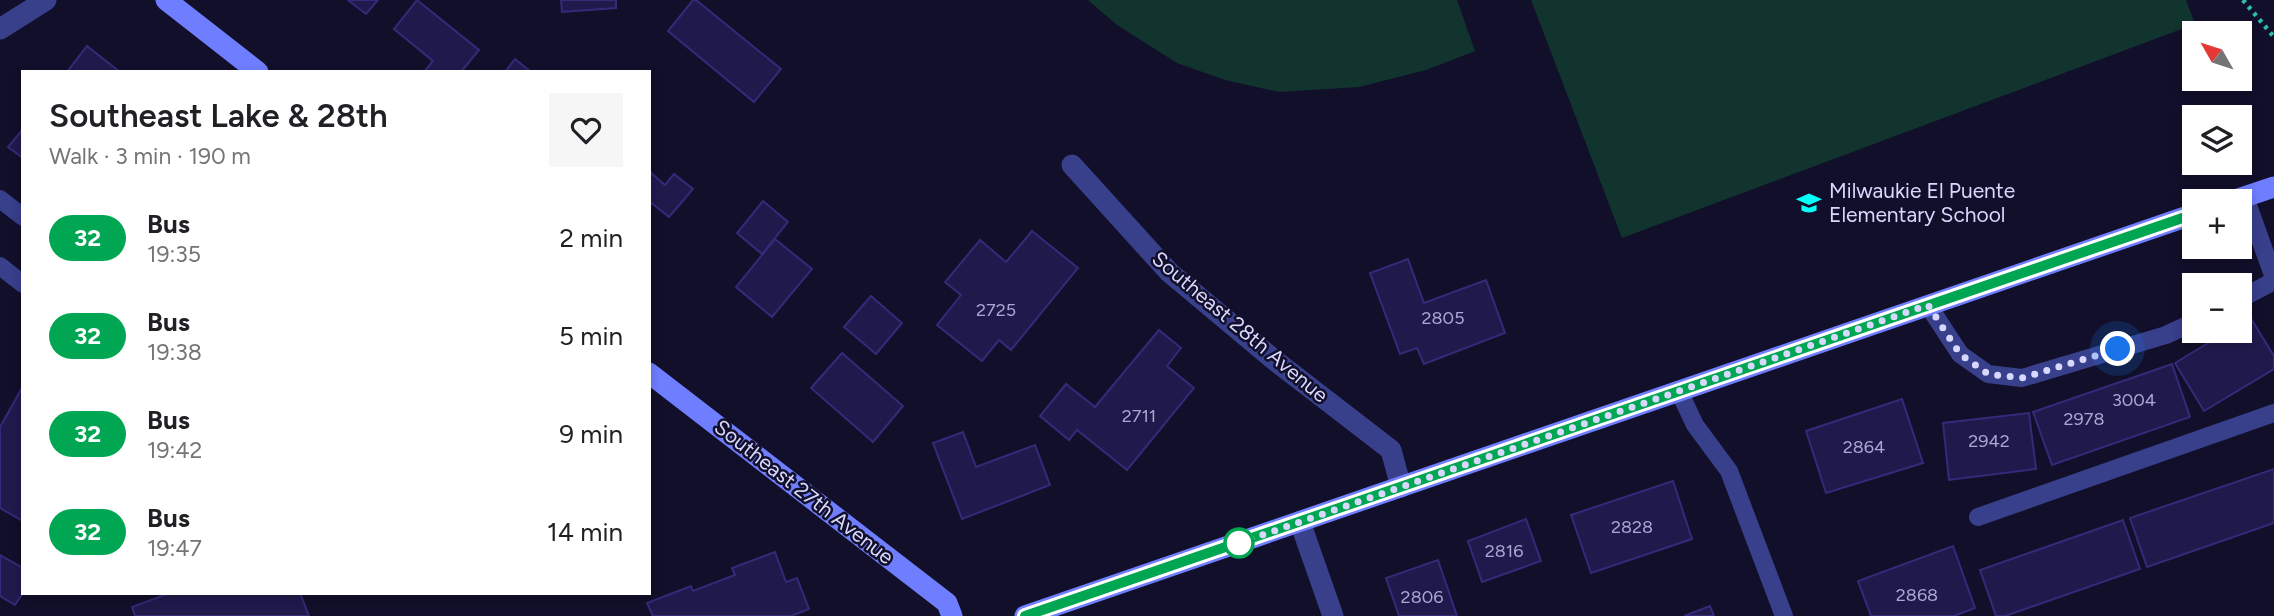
<!DOCTYPE html>
<html lang="en">
<head>
<meta charset="utf-8">
<style>
  body { margin:0; font-family:Figtree,sans-serif; background:#f6f6f6; color:#202124; height:100vh; display:flex; flex-direction:column; font-size:26px; white-space:nowrap }
  * { box-sizing:border-box; margin:0 }
  p { font-size:23px; color:#757577 }
  .icon { flex:none; width:38px; height:38px; fill:none; stroke:currentColor; stroke-width:2; stroke-linecap:round; stroke-linejoin:round }
  .map { position:relative; flex:1; overflow:hidden }
  .drawer { position:absolute; left:21px; top:70px; width:630px; height:525px; display:flex; flex-direction:column; background:#fff; border-radius:0px; box-shadow:0 4px 10px #0003 }
  .drawer>* { flex:none }
  .badge { padding:0 14px; border-radius:23px; font-size:24px; line-height:46px }
  .needle { width:46px; rotate:309deg }
  .fabs { position:absolute; left:2182px; top:21px; display:grid; gap:14px }
  .fabs a { display:grid; place-items:center; width:70px; height:70px; border-radius:0px; background:#fff; box-shadow:0 4px 10px #0003; font-size:35px }
  .you { position:absolute; width:35px; height:35px; margin:-18px; border:5px solid #fff; border-radius:50%; background:#1a73e8; box-shadow:0 0 0 10px #1a73e833 }
  .map>.badge { position:absolute; translate:-50% -50%; box-shadow:0 0 0 4px #fff }
  .round { display:grid; place-items:center; flex:none; width:74px; height:74px; border-radius:0px; background:#f6f6f6 }
  .head { display:flex; align-items:center; justify-content:space-between; height:119px; padding:0 28px }
  h1 { font-size:33px; font-weight:600; line-height:52px }
  ul { padding:0; list-style:none }
  li { display:flex; align-items:center; gap:21px; height:98px; padding:0 28px }
  li div { flex:1 }
  li b { display:block; font-size:26px }
  li em { font-style:normal }
  li .badge { min-width:77px; font-weight:700; text-align:center }
  .map>svg:first-child { display:block }
</style>
</head>
<body>
<div class="map">
<svg width="2274" height="616" viewBox="0 0 2274 616">
  <rect width="100%" height="100%" fill="#110f2a"/>
  <g fill="#12342f">
    <path d="M1088,0H1457L1475,51L1426,70L1359,87L1279,92L1225,80L1177,63L1117,25Z"/>
    <path d="M1531,0H2186L2195,24L1622,238Z"/>
  </g>
  <g fill="#1f1a4c" stroke="#322b79" stroke-width="2">
    <path d="M348,0H378L366,14Z"/>
    <path d="M417,0L479,50L461,72H424L433,61L394,29Z"/>
    <path d="M561,0H616V8L562,12Z"/>
    <path d="M693,0H696L781,69L754,102L668,31Z"/>
    <path d="M87,46L120,72H67Z"/>
    <path d="M515,59L531,72H505Z"/>
    <path d="M23,129V158L8,147Z"/>
    <path d="M649,171L665,185L674,174L693,189L669,217L649,201Z"/>
    <path d="M763,201L788,222L762,254L737,233Z"/>
    <path d="M1032,231L1078,268L1011,350L999,340L982,361L937,325L961,295L945,282L980,240L1006,262Z"/>
    <path d="M775,239L812,269L772,317L736,287Z"/>
    <path d="M1408,259L1424,303L1486,280L1505,333L1424,364L1417,348L1400,354L1370,273Z"/>
    <path d="M871,296L902,323L876,354L844,327Z"/>
    <path d="M2250,317L2274,356V369L2204,411L2175,363L2228,331H2240V323Z"/>
    <path d="M1159,330L1181,348L1167,366L1194,388L1127,470L1077,430L1069,440L1040,416L1066,384L1095,407Z"/>
    <path d="M842,353L903,406L873,442L811,388Z"/>
    <path d="M2172,364L2190,417L2052,465L2033,412Z"/>
    <path d="M23,386V521L0,508V427Z"/>
    <path d="M1902,399L1923,463L1826,493L1806,431Z"/>
    <path d="M2029,413L2036,469L1949,480L1943,423Z"/>
    <path d="M963,432L976,467L1035,445L1050,485L962,519L933,443Z"/>
    <path d="M2274,469V523L2147,567L2130,518Z"/>
    <path d="M1673,481L1692,539L1591,573L1571,515Z"/>
    <path d="M1526,519L1541,561L1482,582L1468,541Z"/>
    <path d="M2123,520L2140,569L2005,616H1996L1980,570Z"/>
    <path d="M1953,546L1975,608L1954,616H1871L1858,581Z"/>
    <path d="M775,552L786,582L797,578L809,609L791,616H653L647,603L691,586L693,591L735,575L732,568Z"/>
    <path d="M0,555L23,568V593L15,605L0,596Z"/>
    <path d="M1438,560L1457,616H1399L1386,578Z"/>
    <path d="M170,593H300L309,616H135L132,607Z"/>
    <path d="M1710,606L1714,616H1684Z"/>
  </g>
  <g fill="none" stroke-linecap="round" stroke-linejoin="round">
    <path stroke="#2ac1a6" stroke-width="4.5" stroke-dasharray="3.5 5" stroke-linecap="butt" d="M2243,0L2274,37"/>
    <g stroke="#383f8b" stroke-width="18">
      <path d="M2245,197L2274,278"/>
      <path d="M0,199L23,217"/>
      <path d="M0,266L23,284"/>
      <path d="M2240,299L2274,281"/>
      <path d="M1928,305L1960,354L1988,374L2022,378L2166,335L2194,322"/>
      <path d="M1679,391L1695,425L1729,471L1784,616"/>
      <path d="M1978,517L2274,413"/>
    </g>
    <g stroke="#383f8b" stroke-width="21">
      <path d="M0,29L46,0"/>
      <path d="M1072,165L1169,272L1273,359L1391,450L1401,487"/>
      <path d="M1300,522L1333,616"/>
    </g>
    <g stroke="#6f7dff" stroke-width="21">
      <path d="M166,0L258,72"/>
      <path d="M2232,201L2274,187"/>
      <path d="M649,373L947,603L952,616"/>
      <path d="M1025,616L2194,214"/>
    </g>
  </g>
  <g fill="none" stroke-linecap="round" stroke-linejoin="round">
    <g stroke="#fff" stroke-width="16">
      <path id="line" d="M1025,616L2194,214"/>
    </g>
    <use href="#line" stroke="#00a651" stroke-width="10"/>
    <path stroke="#d8d8ff" stroke-width="7" stroke-dasharray="0 12.6" d="M1239,543L1928,305L1960,354L1988,374L2022,378L2118,349"/>
  </g>
  <defs>
    <g id="school-bare" transform="scale(1.89)"><path d="M0-5L7-2L0 1L-7-2ZM-4 1L0 2.5L4 1V4Q0 6-4 4Z" fill="#04fffa" stroke="#110f2a" stroke-width="2.5" paint-order="stroke"/></g>
  </defs>
  <g fill-rule="evenodd">
    <use href="#school-bare" x="1809" y="203"/>
  </g>
  <circle fill="#fff" stroke="#00a651" stroke-width="3.5" cx="1239" cy="543" r="14"/>
  <g text-anchor="middle" stroke-width="5" stroke-linejoin="round" paint-order="stroke">
    <g font-size="18" fill="#aaa8d2">
      <text x="996" y="316">2725</text>
      <text x="1443" y="324">2805</text>
      <text x="2134" y="406">3004</text>
      <text x="1139" y="422">2711</text>
      <text x="2084" y="425">2978</text>
      <text x="1989" y="447">2942</text>
      <text x="1864" y="453">2864</text>
      <text x="1632" y="533">2828</text>
      <text x="1504" y="557">2816</text>
      <text x="1917" y="601">2868</text>
      <text x="1422" y="603">2806</text>
    </g>
    <g font-size="21" fill="#d8d8ff" stroke="#110f2a" text-anchor="start">
      <text x="1829" y="198">Milwaukie El Puente<tspan x="1829" dy="24">Elementary School</tspan></text>
    </g>
    <g font-size="21" fill="#d8d8ff" stroke="#110f2a">
      <text transform="translate(1240 327) rotate(40)" y="7">Southeast 28th Avenue</text>
      <text transform="translate(804 492) rotate(38)" y="7">Southeast 27th Avenue</text>
    </g>
  </g>
</svg>
<div class="fabs">
<a><svg class="needle" viewBox="-14 -14 28 28"><path d="M0-13l5 13h-10z" fill="#e53935"/><path d="M0 13l5-13h-10z" fill="#757577"/></svg></a>
<a><svg class="icon" aria-label="layers" viewBox="0 0 24 24"><path d="M12 4l9 5-9 5-9-5zM3 14l9 5 9-5"/></svg></a>
<a>+</a>
<a>−</a>
</div>
<div class="you" style="left:2118px;top:349px"></div>
<section class="drawer">
<div class="head"><div><h1>Southeast Lake &amp; 28th</h1><p>Walk · 3 min · 190 m</p></div><a class="round"><svg class="icon" aria-label="heart" viewBox="0 0 24 24"><path d="M12 20l-8-8c-3-5 5-10 8-4 3-6 11-1 8 4z"/></svg></a></div>
<ul>
<li><span class="badge" style="background:#00a651;color:#fff">32</span><div><b>Bus</b><p>19:35</p></div><em>2 min</em></li>
<li><span class="badge" style="background:#00a651;color:#fff">32</span><div><b>Bus</b><p>19:38</p></div><em>5 min</em></li>
<li><span class="badge" style="background:#00a651;color:#fff">32</span><div><b>Bus</b><p>19:42</p></div><em>9 min</em></li>
<li><span class="badge" style="background:#00a651;color:#fff">32</span><div><b>Bus</b><p>19:47</p></div><em>14 min</em></li>
</ul>
</section>
</div>
</body>
</html>
